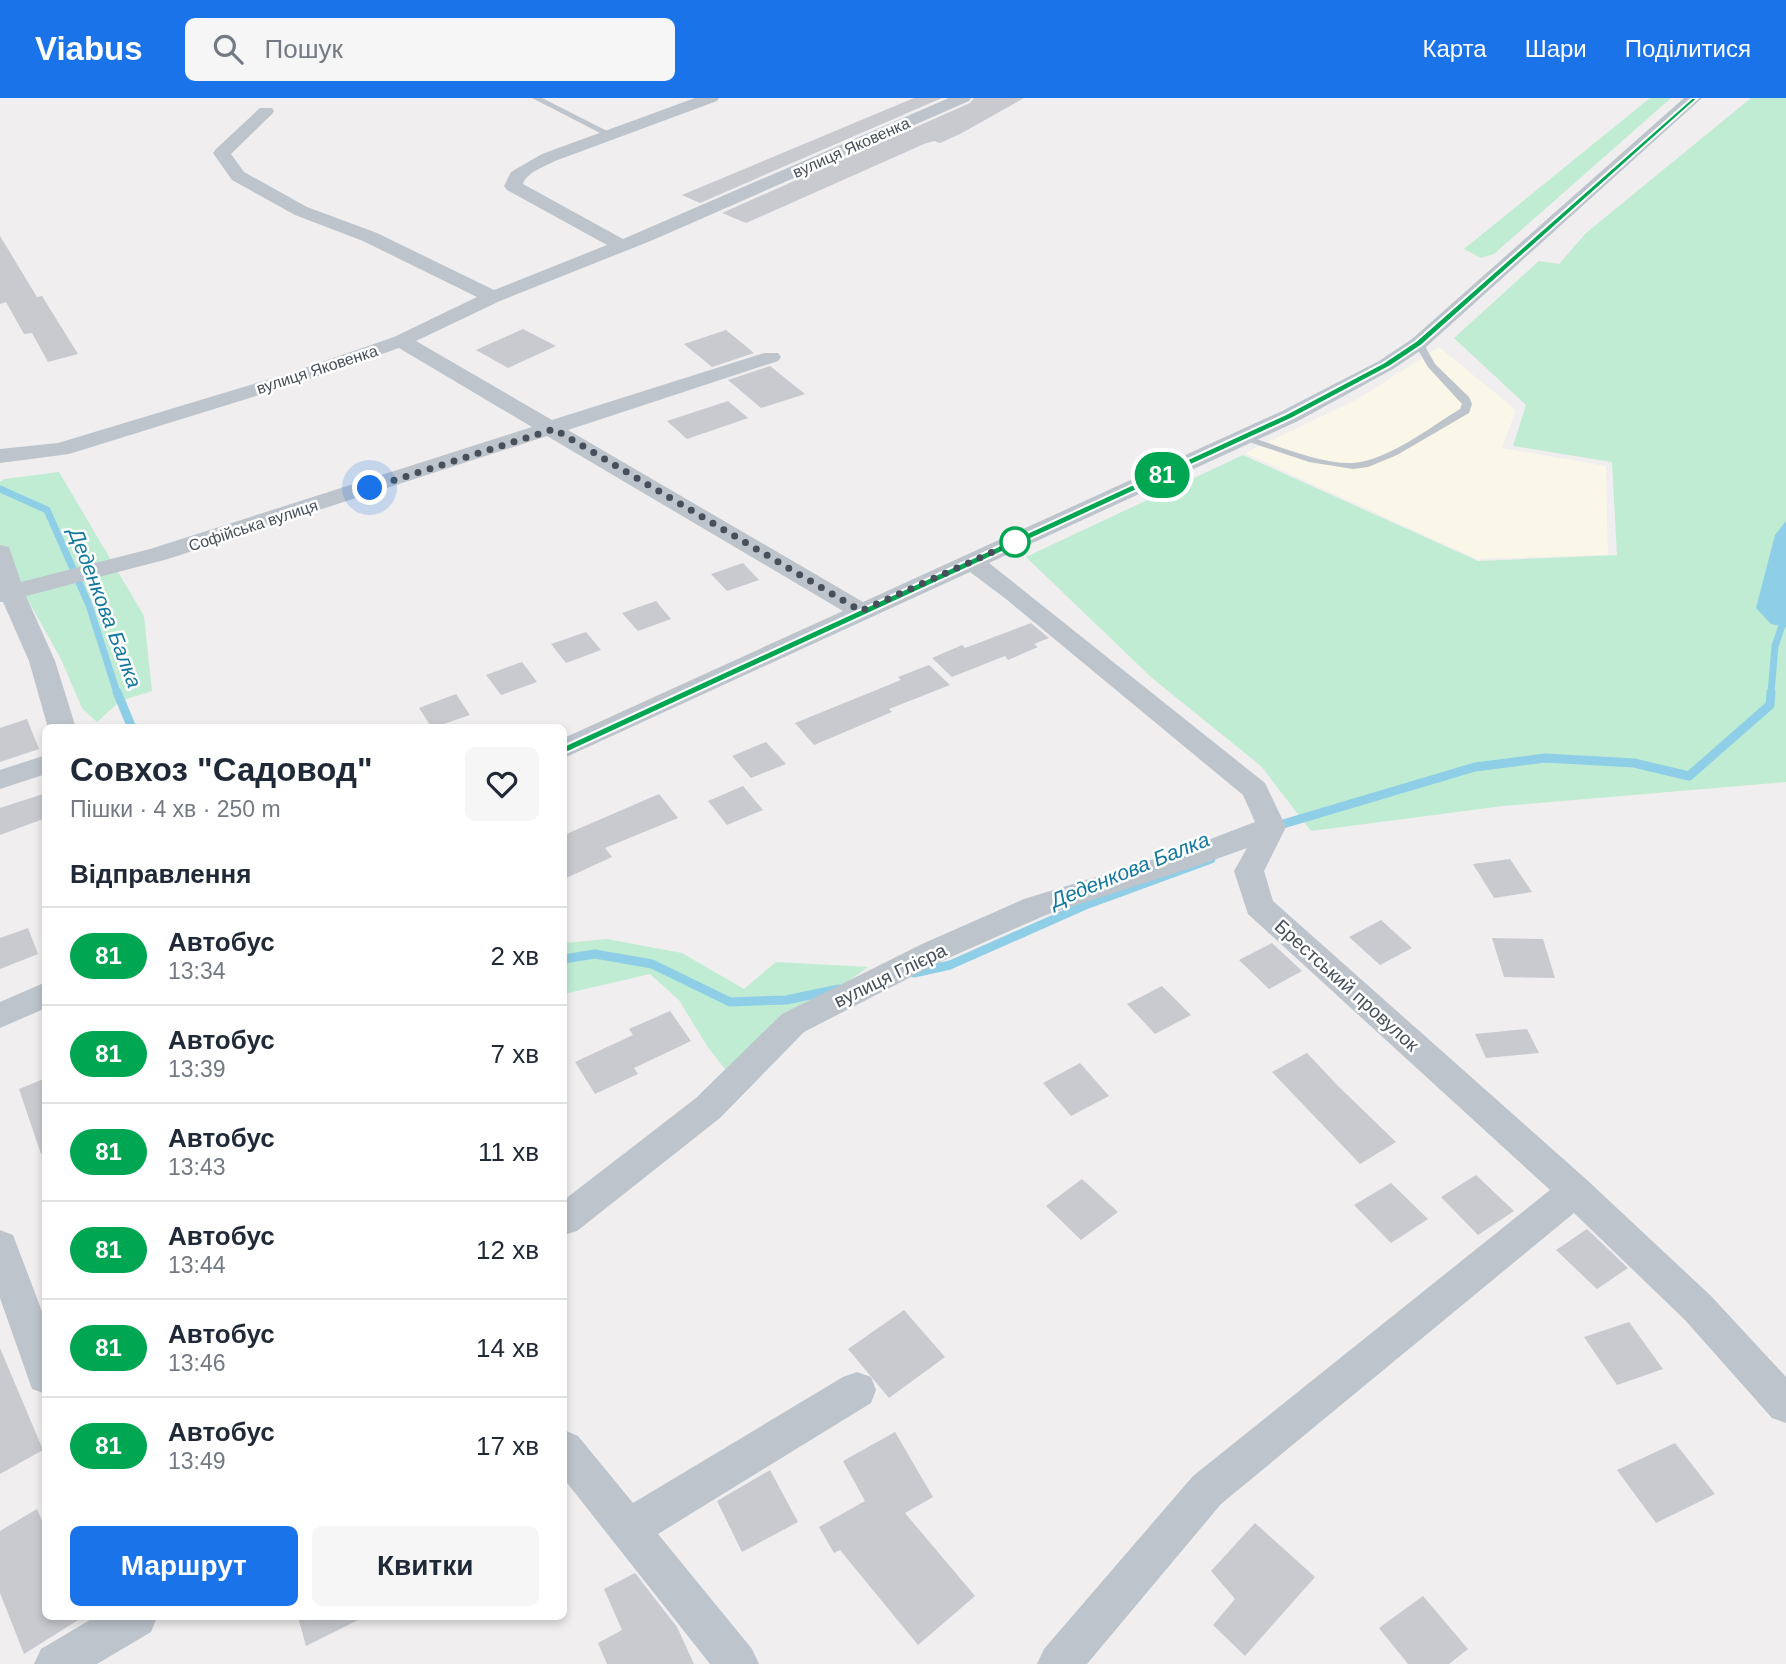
<!DOCTYPE html>
<html lang="uk">
<head>
<meta charset="utf-8">
<style>
  body { margin:0; font-family:Helvetica,sans-serif; background:#f6f6f7; color:#1f2937; height:100vh; display:flex; flex-direction:column; font-size:26px; white-space:nowrap }
  * { box-sizing:border-box; margin:0 }
  p { font-size:23px; color:#747a83 }
  .icon { flex:none; width:38px; height:38px; fill:none; stroke:currentColor; stroke-width:2; stroke-linecap:round; stroke-linejoin:round }
  .map { position:relative; flex:1; overflow:hidden }
  .panel { position:absolute; left:42px; top:626px; width:525px; height:896px; display:flex; flex-direction:column; background:#fff; border-radius:10px; box-shadow:0 4px 10px #0003 }
  .panel>* { flex:none }
  .badge { padding:0 14px; border-radius:23px; font-size:24px; line-height:46px }
  .you { position:absolute; width:35px; height:35px; margin:-18px; border:5px solid #fff; border-radius:50%; background:#1a73e8; box-shadow:0 0 0 10px #1a73e833 }
  .map>.badge { position:absolute; translate:-50% -50%; box-shadow:0 0 0 4px #fff }
  h2 { padding:0 28px; font-size:26px; line-height:63px }
  .round { display:grid; place-items:center; flex:none; width:74px; height:74px; border-radius:10px; background:#f6f6f7 }
  .overview { display:flex; align-items:center; justify-content:space-between; height:119px; padding:0 28px }
  h1 { font-size:33px; font-weight:700; line-height:52px }
  .action { display:flex; gap:14px; margin-top:auto; padding:14px 28px }
  .action a { flex:1; height:80px; border-radius:10px; background:#1a73e8; color:#fff; font-size:28px; font-weight:700; line-height:80px; text-align:center }
  .action a+a { background:#f6f6f7; color:#1f2937 }
  ul { padding:0; list-style:none }
  li { display:flex; align-items:center; gap:21px; height:98px; padding:0 28px; border-top:2px solid #e0e1e3 }
  li div { flex:1 }
  li b { display:block; font-size:26px }
  li em { font-style:normal }
  li .badge { min-width:77px; font-weight:700; text-align:center }
  header { display:flex; align-items:center; gap:42px; box-sizing:border-box; height:98px; padding:0 35px; background:#1a73e8; color:#fff }
  header strong { font-size:33px }
  nav { display:flex; gap:38px; margin-inline-start:auto; font-size:24px }
  .search { width:490px; height:63px; background:#f6f6f7; display:flex; align-items:center; gap:18px; box-sizing:border-box; padding:0 24px; border-radius:10px; color:#747a83; font-size:26px }
  .map>svg:first-child { display:block }
</style>
</head>
<body>
<header>
<strong>Viabus</strong>
<div class="search"><svg class="icon" aria-label="search" viewBox="0 0 24 24"><circle cx="10" cy="10" r="6"/><path d="M15 15l6 6"/></svg>Пошук</div>
<nav><a>Карта</a><a>Шари</a><a>Поділитися</a></nav>
</header>
<div class="map">
<svg width="1786" height="1566" viewBox="0 0 1786 1566">
  <rect width="100%" height="100%" fill="#f0eeee"/>
  <path fill="#faf6e8" d="M1439,249L1516,312L1502,350L1606,368L1608,457L1477,461L1245,355L1358,301Z"/>
  <g fill="#bfecd3">
    <path d="M1650,0H1671L1494,156L1481,160L1464,151Z"/>
    <path d="M1751,0H1786V684L1503,708L1311,733L1261,668L1152,580L1026,459L1243,357L1478,463L1617,457L1612,364L1513,348L1526,307L1454,240L1539,163L1559,166L1586,135Z"/>
    <path d="M59,374L144,518L152,593L120,603L97,624L82,610L61,561L0,452V384L4,381Z"/>
    <path d="M607,841L682,855L744,891L776,864L868,869L725,971L707,948L679,902L650,876L564,896V845Z"/>
  </g>
  <path fill="#8ecee6" d="M1786,423V529L1771,526L1756,510L1775,437Z"/>
  <g fill="none" stroke-linecap="round" stroke-linejoin="round">
    <g stroke="#8ecee6" stroke-width="7">
      <path d="M0,391L47,412L89,507L117,595"/>
      <path d="M1771,595L1775,548L1784,522"/>
    </g>
    <g stroke="#8ecee6" stroke-width="9">
      <path d="M117,594L132,630"/>
      <path d="M1273,729L1475,669L1545,660L1634,665L1689,678L1770,607L1771,594"/>
      <path d="M564,861L595,856L652,866L730,904L786,902L839,891"/>
      <path d="M914,875L950,867L1088,806L1211,761"/>
    </g>
  </g>
  <g fill="#c8cad0">
    <path d="M914,0H942L700,105L682,97Z"/>
    <path d="M974,0H1024L960,36L940,45L934,43L924,46L746,125L722,115L970,5Z"/>
    <path d="M0,138L37,199L42,198L78,256L48,264L32,235L24,236L6,204L0,206Z"/>
    <path d="M523,231L556,248L508,270L476,252Z"/>
    <path d="M726,232L754,255L712,269L684,246Z"/>
    <path d="M770,268L805,296L761,310L728,282Z"/>
    <path d="M728,303L748,320L687,341L667,323Z"/>
    <path d="M743,465L759,482L727,493L711,476Z"/>
    <path d="M656,503L671,521L638,533L622,515Z"/>
    <path d="M1031,525L1049,540L1034,546L1038,549L1008,562L1005,558L952,579L932,560L962,547L965,550Z"/>
    <path d="M586,534L601,552L566,565L551,546Z"/>
    <path d="M522,564L537,584L501,597L486,577Z"/>
    <path d="M929,567L950,587L889,611L892,614L814,647L795,625L901,582L898,579Z"/>
    <path d="M456,596L470,617L432,630L419,610Z"/>
    <path d="M27,621L39,651L0,664V630Z"/>
    <path d="M766,644L786,666L751,680L732,658Z"/>
    <path d="M743,688L763,712L727,727L708,703Z"/>
    <path d="M46,695V720L0,737V710Z"/>
    <path d="M659,696L678,720L605,750L612,759L564,781V737Z"/>
    <path d="M1510,761L1532,794L1494,800L1473,766Z"/>
    <path d="M1381,822L1412,850L1380,867L1349,839Z"/>
    <path d="M28,830L38,856L0,871V840Z"/>
    <path d="M1492,840L1543,841L1555,880L1504,879Z"/>
    <path d="M1272,845L1302,873L1269,891L1239,862Z"/>
    <path d="M1162,888L1191,917L1155,936L1127,906Z"/>
    <path d="M670,913L691,943L634,970L638,976L595,996L575,964L633,937L629,931Z"/>
    <path d="M1527,931L1539,955L1486,960L1475,936Z"/>
    <path d="M1307,955L1338,988L1396,1044L1360,1066L1272,974Z"/>
    <path d="M1080,965L1109,998L1071,1018L1043,985Z"/>
    <path d="M46,980V1055L41,1056L19,991Z"/>
    <path d="M1476,1077L1514,1113L1478,1137L1441,1099Z"/>
    <path d="M1082,1081L1118,1114L1081,1142L1046,1108Z"/>
    <path d="M1391,1085L1428,1121L1391,1145L1354,1107Z"/>
    <path d="M1587,1131L1628,1170L1597,1191L1556,1152Z"/>
    <path d="M904,1212L945,1259L889,1300L848,1251Z"/>
    <path d="M1629,1224L1663,1271L1617,1287L1584,1239Z"/>
    <path d="M0,1250L43,1352L0,1376Z"/>
    <path d="M895,1334L933,1399L905,1415L975,1498L918,1547L840,1452L834,1455L819,1429L865,1403L843,1363Z"/>
    <path d="M1675,1345L1715,1396L1656,1425L1617,1372Z"/>
    <path d="M770,1372L798,1424L742,1454L717,1403Z"/>
    <path d="M37,1411L46,1432V1519H83L24,1556L0,1495V1433Z"/>
    <path d="M1255,1425L1315,1479L1245,1558L1213,1527L1235,1501L1211,1473Z"/>
    <path d="M635,1475L677,1529L694,1566H607L598,1545L622,1532L604,1491Z"/>
    <path d="M1423,1498L1468,1551L1449,1566H1408L1379,1530Z"/>
    <path d="M298,1519H364L306,1548Z"/>
  </g>
  <g fill="none" stroke-linecap="round" stroke-linejoin="round">
    <g fill="#bdc4cc" fill-rule="evenodd">
      <path d="M532,0H542L613,36L606,38Z"/>
      <path d="M1416,243H1422L1435,266L1469,299L1472,306L1469,315L1397,357L1368,369L1353,371L1309,364L1237,340L1242,337C1277,346 1316,366 1353,365C1387,363 1432,328 1460,311L1462,306L1428,269L1414,245Z"/>
    </g>
    <g fill="#bdc4cc" fill-rule="evenodd">
      <path d="M695,0H719L717,3L555,63C544,69 527,74 523,86L623,141L949,0H971L969,3L653,142L500,203L416,243L552,322L764,255H778L781,259L778,263L568,332L863,504L1282,313L1379,263L1412,241L1684,0H1702L1426,249L1393,271L1298,323L989,465L1265,685L1286,729L1264,773L1273,803L1587,1082L1711,1198L1786,1279V1325L1772,1320L1685,1222L1574,1115L1221,1406L1087,1566H1037L1044,1551L1193,1378L1550,1092L1248,816L1234,773L1247,750L1194,769L1046,817L944,862L804,934L720,1020L577,1133L564,1137V1102L696,1000L782,916L922,846L1024,801L1174,755L1255,724L1243,697L1006,501L970,474L564,660V640L843,513L547,338L168,461L26,498L55,563L76,630H48L29,563L3,504H0V447L9,449L21,484L150,451L532,329L399,250L304,283L69,356L0,365V351L58,345L290,275L394,239L477,199L363,143L295,117L232,82L213,55L216,51L260,10H272L274,13L272,16L231,56L244,74L307,109L377,135L494,192L607,147L507,92L504,88L511,74L542,56Z"/>
      <path d="M46,657V676L0,691V672Z"/>
      <path d="M46,884V910L0,930V904Z"/>
      <path d="M0,1132L13,1137L46,1224V1296L32,1291L0,1200Z"/>
      <path d="M857,1274L871,1279L876,1292L871,1305L658,1436L752,1551L759,1566H710L564,1381V1332L578,1338L633,1405L843,1279Z"/>
      <path d="M95,1519H157L151,1534L97,1566H34L41,1551Z"/>
    </g>
  </g>
  <path fill="#00a651" stroke="#fff" stroke-width="2" d="M1692,0H1698L1422,247L1389,269L1293,320L568,654H559L557,651L1286,316L1383,265L1416,243Z"/>
  <g fill="none" stroke-linecap="round" stroke-linejoin="round">
    <path stroke="#47505a" stroke-width="7" stroke-dasharray="0 12.6" d="M370,390L554,331L861,513L1015,444"/>
  </g>
  <circle fill="#fff" stroke="#00a651" stroke-width="3.5" cx="1015" cy="444" r="14"/>
  <g text-anchor="middle" stroke-width="5" stroke-linejoin="round" paint-order="stroke">
    <g font-size="16" fill="#47505a" stroke="#fff">
      <text transform="translate(851 49) rotate(-24)" y="6">вулиця Яковенка</text>
      <text transform="translate(317 271) rotate(-18)" y="6">вулиця Яковенка</text>
      <text transform="translate(253 427) rotate(-18)" y="6">Софійська вулиця</text>
    </g>
    <g font-size="19" fill="#47505a" stroke="#fff">
      <text transform="translate(890 877) rotate(-26)" y="7">вулиця Глієра</text>
      <text transform="translate(1347 887) rotate(42)" y="7">Брестський провулок</text>
    </g>
    <g font-size="21" font-style="italic" fill="#15799f" stroke="#fff">
      <text transform="translate(105 510) rotate(69)" y="7">Деденкова Балка</text>
      <text transform="translate(1130 772) rotate(-22)" y="7">Деденкова Балка</text>
    </g>
  </g>
</svg>
<div class="you" style="left:370px;top:390px"></div>
<b class="badge" style="left:1162px;top:377px;background:#00a651;color:#fff">81</b>
<section class="panel">
<div class="overview"><div><h1>Совхоз &quot;Садовод&quot;</h1><p>Пішки · 4 хв · 250 m</p></div><a class="round"><svg class="icon" aria-label="heart" viewBox="0 0 24 24"><path d="M12 20l-8-8c-3-5 5-10 8-4 3-6 11-1 8 4z"/></svg></a></div>
<h2>Відправлення</h2>
<ul>
<li><span class="badge" style="background:#00a651;color:#fff">81</span><div><b>Автобус</b><p>13:34</p></div><em>2 хв</em></li>
<li><span class="badge" style="background:#00a651;color:#fff">81</span><div><b>Автобус</b><p>13:39</p></div><em>7 хв</em></li>
<li><span class="badge" style="background:#00a651;color:#fff">81</span><div><b>Автобус</b><p>13:43</p></div><em>11 хв</em></li>
<li><span class="badge" style="background:#00a651;color:#fff">81</span><div><b>Автобус</b><p>13:44</p></div><em>12 хв</em></li>
<li><span class="badge" style="background:#00a651;color:#fff">81</span><div><b>Автобус</b><p>13:46</p></div><em>14 хв</em></li>
<li><span class="badge" style="background:#00a651;color:#fff">81</span><div><b>Автобус</b><p>13:49</p></div><em>17 хв</em></li>
</ul>
<div class="action"><a>Маршрут</a><a>Квитки</a></div>
</section>
</div>
</body>
</html>
